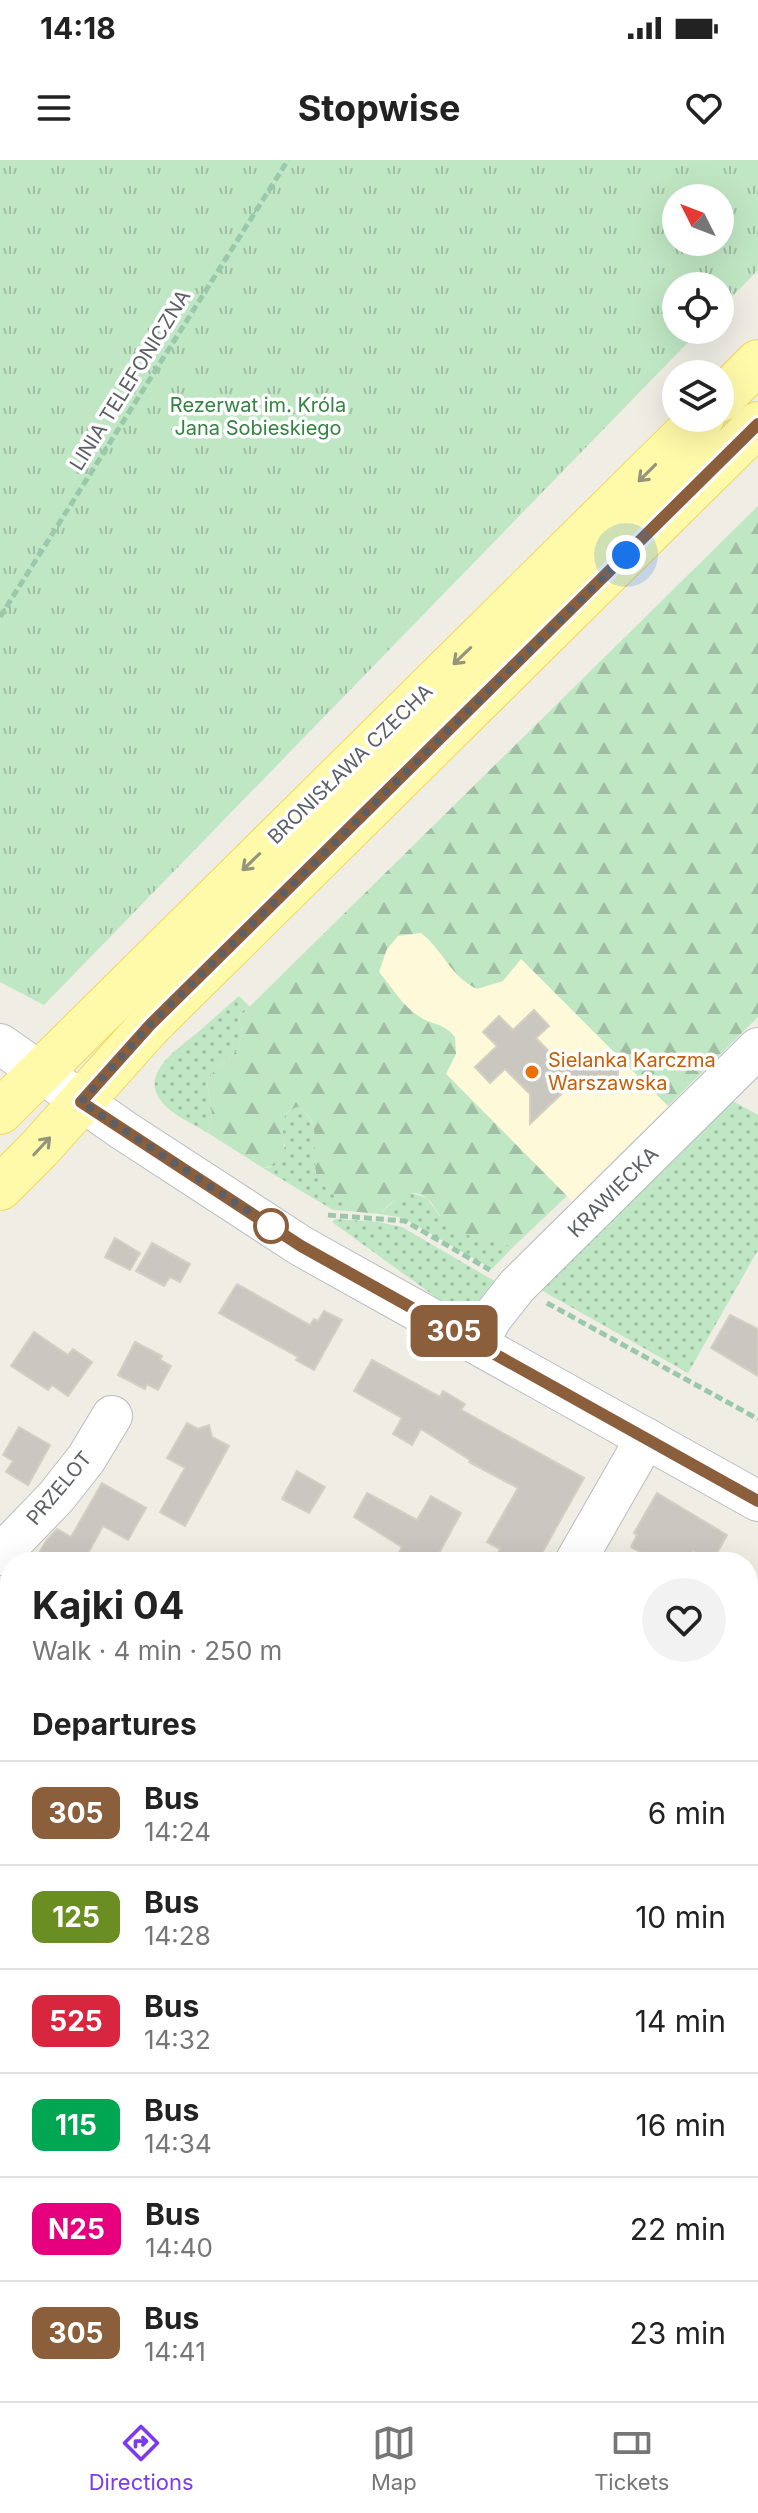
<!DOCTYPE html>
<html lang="en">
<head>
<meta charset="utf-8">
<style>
  body { margin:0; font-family:Inter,sans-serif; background:#f2f2f2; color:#222; height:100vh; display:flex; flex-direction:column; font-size:30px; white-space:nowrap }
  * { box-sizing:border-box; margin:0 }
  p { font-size:26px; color:#767676 }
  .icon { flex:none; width:44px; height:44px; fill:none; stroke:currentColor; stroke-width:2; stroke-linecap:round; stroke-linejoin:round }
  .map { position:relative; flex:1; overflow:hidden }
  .details { position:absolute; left:0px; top:1392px; width:758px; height:850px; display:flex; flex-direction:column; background:#fff; border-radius:32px 32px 0 0; box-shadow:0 8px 32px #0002 }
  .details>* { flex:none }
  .badge { padding:0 16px; border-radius:12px; font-size:28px; line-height:52px }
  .needle { width:52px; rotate:312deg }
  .tools { position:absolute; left:662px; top:24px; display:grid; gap:16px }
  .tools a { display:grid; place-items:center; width:72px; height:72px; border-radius:50%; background:#fff; box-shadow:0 8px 32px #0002; font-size:40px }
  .you { position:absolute; width:40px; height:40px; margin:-20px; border:6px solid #fff; border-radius:50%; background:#1a73e8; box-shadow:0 0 0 12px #1a73e833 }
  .map>.badge { position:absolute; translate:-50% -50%; box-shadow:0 0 0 4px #fff }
  h2 { padding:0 32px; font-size:30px; line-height:72px }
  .round { display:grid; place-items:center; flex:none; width:84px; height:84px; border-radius:42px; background:#f2f2f2 }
  .summary { display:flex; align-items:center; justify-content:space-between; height:136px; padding:0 32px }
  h1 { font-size:38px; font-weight:700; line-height:60px }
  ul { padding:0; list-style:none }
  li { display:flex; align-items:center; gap:24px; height:104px; padding:0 32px; border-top:2px solid #e0e0e0 }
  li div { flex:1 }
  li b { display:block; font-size:30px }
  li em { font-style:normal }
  li .badge { min-width:88px; font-weight:700; text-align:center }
  .status { display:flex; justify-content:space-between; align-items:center; height:56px; padding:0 40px; background:#fff; direction:ltr }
  .status svg { height:22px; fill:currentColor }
  header { display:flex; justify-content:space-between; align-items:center; height:104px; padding:0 32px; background:#fff; font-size:36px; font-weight:700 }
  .menu { display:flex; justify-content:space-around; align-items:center; height:112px; border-top:2px solid #e0e0e0; background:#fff; font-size:22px; color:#767676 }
  .menu a { display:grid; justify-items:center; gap:4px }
  .menu .current { color:#7c3aed }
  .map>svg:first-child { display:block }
</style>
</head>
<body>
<div class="status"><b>14:18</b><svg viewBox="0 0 49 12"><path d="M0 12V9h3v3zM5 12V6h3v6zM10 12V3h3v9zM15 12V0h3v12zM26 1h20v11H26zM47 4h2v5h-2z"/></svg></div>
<header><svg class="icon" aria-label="menu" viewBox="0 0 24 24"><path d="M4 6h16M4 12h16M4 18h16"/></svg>Stopwise<svg class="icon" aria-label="heart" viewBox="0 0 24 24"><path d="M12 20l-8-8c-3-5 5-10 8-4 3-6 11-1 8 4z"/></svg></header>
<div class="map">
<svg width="758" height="2241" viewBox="0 0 758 2241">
  <defs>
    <pattern id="grass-dots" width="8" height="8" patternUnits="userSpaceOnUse" patternTransform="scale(2)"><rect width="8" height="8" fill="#c0e7c4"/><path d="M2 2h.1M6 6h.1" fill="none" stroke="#9fbea3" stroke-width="1.8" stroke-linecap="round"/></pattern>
    <pattern id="forest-firs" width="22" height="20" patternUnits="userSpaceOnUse" patternTransform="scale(2)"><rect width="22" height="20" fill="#c0e7c4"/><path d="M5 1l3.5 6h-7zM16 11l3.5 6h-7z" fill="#9fbea3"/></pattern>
    <pattern id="park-tufts" width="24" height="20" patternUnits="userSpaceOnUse" patternTransform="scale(2)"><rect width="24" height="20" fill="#c0e7c4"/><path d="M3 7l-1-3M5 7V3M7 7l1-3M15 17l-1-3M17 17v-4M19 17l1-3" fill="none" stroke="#9fbea3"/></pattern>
  </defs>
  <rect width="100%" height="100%" fill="#efede4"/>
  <path fill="#fef9d9" d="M411,688L668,946L572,1041L316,782Z"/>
  <g fill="url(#grass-dots)">
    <path d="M239,836L250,847L239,857L242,873L238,890L215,909L207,923L212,956L208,973C193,964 172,955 161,941C139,913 179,888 197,873C211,861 225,848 239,836Z"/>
    <path d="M731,940L758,955V1090L688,1213L541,1130Z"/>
    <path d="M298,947C319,959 318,990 315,1011L328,1029L344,1041L348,1051L333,1050L263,1008L271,1007L285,986C282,969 278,952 298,947Z"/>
    <path d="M408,1032L427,1038L439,1055L473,1077L496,1080L513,1087L492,1109L403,1058L380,1054L398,1037Z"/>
    <path d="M335,1059L378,1062L402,1067L503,1126L474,1151H455L332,1062Z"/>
  </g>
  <path fill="url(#forest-firs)" d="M758,346V857L668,946L521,799L503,821L477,829C451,817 442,789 421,773L398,776L387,789L379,812C391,826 402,845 417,855C430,865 443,862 455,877L456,894L446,914L567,1036L513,1087C499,1079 484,1083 470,1076C460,1071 446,1063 439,1054C435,1050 433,1043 428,1039C410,1024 392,1040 380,1054L348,1051C341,1031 318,1030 316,1013C312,990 323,961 298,947C273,953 287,976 284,995L276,1005L263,1008L208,973L212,955L207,923L215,909L238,890L242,873L239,857Z"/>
  <path fill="url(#park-tufts)" fill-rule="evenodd" d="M0,0H758V110L720,149V126H676V170H700L44,845L0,822ZM676,38H720V82H676Z"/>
  <g fill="#cac7c1" stroke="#d3d0c2" stroke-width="2">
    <path d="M534,850L549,866L536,878L561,904L618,906V924L571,925L530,964V934L505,909L490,923L475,907L497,886L483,872L499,856L513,870Z"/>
    <path d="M115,1078L140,1093L130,1110L105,1097Z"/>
    <path d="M152,1083L190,1104L180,1122L170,1117L164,1126L136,1111Z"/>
    <path d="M237,1124L310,1165L314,1159L318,1161L324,1151L342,1160L314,1210L296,1200L298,1197L219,1153Z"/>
    <path d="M730,1155L758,1169V1216L711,1188Z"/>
    <path d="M34,1172L68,1195L73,1189L92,1202L68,1236L52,1225L48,1230L11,1206Z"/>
    <path d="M135,1182L162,1196L160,1200L171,1206L158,1230L147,1224L145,1229L118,1215Z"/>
    <path d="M372,1200L440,1237L443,1231L465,1244L461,1250L584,1318L537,1402H514L498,1393L500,1389L487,1382L518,1328L469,1302L470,1300L421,1269L412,1285L393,1274L402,1258L354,1231Z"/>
    <path d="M187,1263L198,1269L209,1265L212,1277L229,1286L185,1366L160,1352L185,1308L167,1298Z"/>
    <path d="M19,1267L50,1285L28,1325L6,1312L13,1301L3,1295Z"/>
    <path d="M297,1311L325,1327L309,1353L282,1339Z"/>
    <path d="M102,1323L146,1348L128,1380L103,1366L83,1402H34L46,1381L57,1369L71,1377Z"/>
    <path d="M367,1333L417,1360L431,1336L461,1353L434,1402H394L402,1387L354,1357Z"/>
    <path d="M657,1333L727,1375L712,1402L693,1391L687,1402H658L631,1387L637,1375L634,1373Z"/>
  </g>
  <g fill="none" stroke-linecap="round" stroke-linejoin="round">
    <g stroke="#b9bbc0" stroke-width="42">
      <g id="minor">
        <path d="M0,884L123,970L301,1086L758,1341"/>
        <path d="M478,1184L491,1159L517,1126L758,888"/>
        <path d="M0,1395L56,1337L86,1299L112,1256"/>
        <path d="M575,1402L646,1278"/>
        <path d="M0,1531L10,1537"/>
        <path d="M748,1952L758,1958"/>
        <path d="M0,2137L10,2143"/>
        <path d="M168,2232L185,2241"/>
        <path d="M234,2232L236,2241"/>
        <path d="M102,2241L107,2232"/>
      </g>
    </g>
    <g stroke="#f3d859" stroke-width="46">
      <g id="major">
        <path d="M720,240L758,202"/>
        <path d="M0,952L702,258"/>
        <path d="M0,1028L39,989L150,865L758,264"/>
      </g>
    </g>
    <g stroke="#99c8ab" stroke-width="5" stroke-dasharray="8 4" stroke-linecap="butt">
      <path d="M0,457L288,0"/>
      <path d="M328,1055L405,1061L490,1110"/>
      <path d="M547,1143L758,1259"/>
    </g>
    <use href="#minor" stroke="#fff" stroke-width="40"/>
    <use href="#major" stroke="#fffaa9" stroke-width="44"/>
  </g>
  <defs><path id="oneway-shaft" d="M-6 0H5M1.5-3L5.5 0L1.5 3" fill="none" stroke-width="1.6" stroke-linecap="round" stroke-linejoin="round" transform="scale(2)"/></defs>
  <g stroke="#95957d">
    <use href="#oneway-shaft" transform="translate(647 313) rotate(135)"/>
    <use href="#oneway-shaft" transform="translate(462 496) rotate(136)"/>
    <use href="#oneway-shaft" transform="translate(251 702) rotate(136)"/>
    <use href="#oneway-shaft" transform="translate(42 986) rotate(-47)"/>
  </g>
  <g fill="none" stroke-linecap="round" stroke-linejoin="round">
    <g stroke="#fff" stroke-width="18">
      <path id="line" d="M758,264L150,865L81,942L301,1086L758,1341"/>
    </g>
    <use href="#line" stroke="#8b5e3c" stroke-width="12"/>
    <path stroke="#5c5f65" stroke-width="8" stroke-dasharray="0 14.4" d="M271,1066L81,942L150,865L626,395"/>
  </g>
  <circle fill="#e8710a" stroke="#fff" stroke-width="3" cx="532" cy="912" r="8"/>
  <circle fill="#fff" stroke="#8b5e3c" stroke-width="4" cx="271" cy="1066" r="16"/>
  <g text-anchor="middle" stroke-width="7" stroke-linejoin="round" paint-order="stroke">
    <g font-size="20" fill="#5c5f65" stroke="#fff">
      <text transform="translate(130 220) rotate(-58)" y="7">LINIA TELEFONICZNA</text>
      <text transform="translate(350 604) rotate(-44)" y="7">BRONISŁAWA CZECHA</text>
      <text transform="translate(613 1032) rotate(-45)" y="7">KRAWIECKA</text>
      <text transform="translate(59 1328) rotate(-50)" y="7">PRZELOT</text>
    </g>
    <g font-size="20" fill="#338440" stroke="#fff">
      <text x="258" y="252">Rezerwat im. Króla<tspan x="258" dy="23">Jana Sobieskiego</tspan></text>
    </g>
    <g font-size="20" fill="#c56008" stroke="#fff" text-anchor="start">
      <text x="548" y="907">Sielanka Karczma<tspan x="548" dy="23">Warszawska</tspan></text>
    </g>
  </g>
</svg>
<div class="tools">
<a><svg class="needle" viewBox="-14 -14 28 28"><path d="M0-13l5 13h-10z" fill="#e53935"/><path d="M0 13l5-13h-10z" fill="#767676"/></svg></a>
<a><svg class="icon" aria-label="locate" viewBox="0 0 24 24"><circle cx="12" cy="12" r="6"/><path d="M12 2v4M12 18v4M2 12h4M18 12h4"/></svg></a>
<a><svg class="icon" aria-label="layers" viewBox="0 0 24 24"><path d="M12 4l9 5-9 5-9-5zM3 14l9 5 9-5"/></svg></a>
</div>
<div class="you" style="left:626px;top:395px"></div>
<b class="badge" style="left:454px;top:1171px;background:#8b5e3c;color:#fff">305</b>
<section class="details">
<div class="summary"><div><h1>Kajki 04</h1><p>Walk · 4 min · 250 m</p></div><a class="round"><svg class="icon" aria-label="heart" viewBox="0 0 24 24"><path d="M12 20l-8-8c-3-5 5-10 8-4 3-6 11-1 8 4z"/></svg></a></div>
<h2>Departures</h2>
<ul>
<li><span class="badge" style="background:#8b5e3c;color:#fff">305</span><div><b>Bus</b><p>14:24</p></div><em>6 min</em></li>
<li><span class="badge" style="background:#6b8e23;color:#fff">125</span><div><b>Bus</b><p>14:28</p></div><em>10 min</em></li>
<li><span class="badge" style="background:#d7263d;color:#fff">525</span><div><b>Bus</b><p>14:32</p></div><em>14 min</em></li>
<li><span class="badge" style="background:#00a651;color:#fff">115</span><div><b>Bus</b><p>14:34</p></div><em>16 min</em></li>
<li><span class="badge" style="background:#e6007e;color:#fff">N25</span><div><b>Bus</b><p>14:40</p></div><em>22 min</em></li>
<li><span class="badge" style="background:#8b5e3c;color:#fff">305</span><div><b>Bus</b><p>14:41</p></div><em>23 min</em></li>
</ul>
</section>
</div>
<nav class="menu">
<a class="current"><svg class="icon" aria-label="directions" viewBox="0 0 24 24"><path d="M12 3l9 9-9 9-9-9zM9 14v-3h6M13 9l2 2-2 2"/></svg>Directions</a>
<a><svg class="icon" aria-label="map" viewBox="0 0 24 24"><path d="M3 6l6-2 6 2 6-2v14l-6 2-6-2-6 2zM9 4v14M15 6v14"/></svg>Map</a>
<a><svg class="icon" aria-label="tickets" viewBox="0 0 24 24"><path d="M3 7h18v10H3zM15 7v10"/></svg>Tickets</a>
</nav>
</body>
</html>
